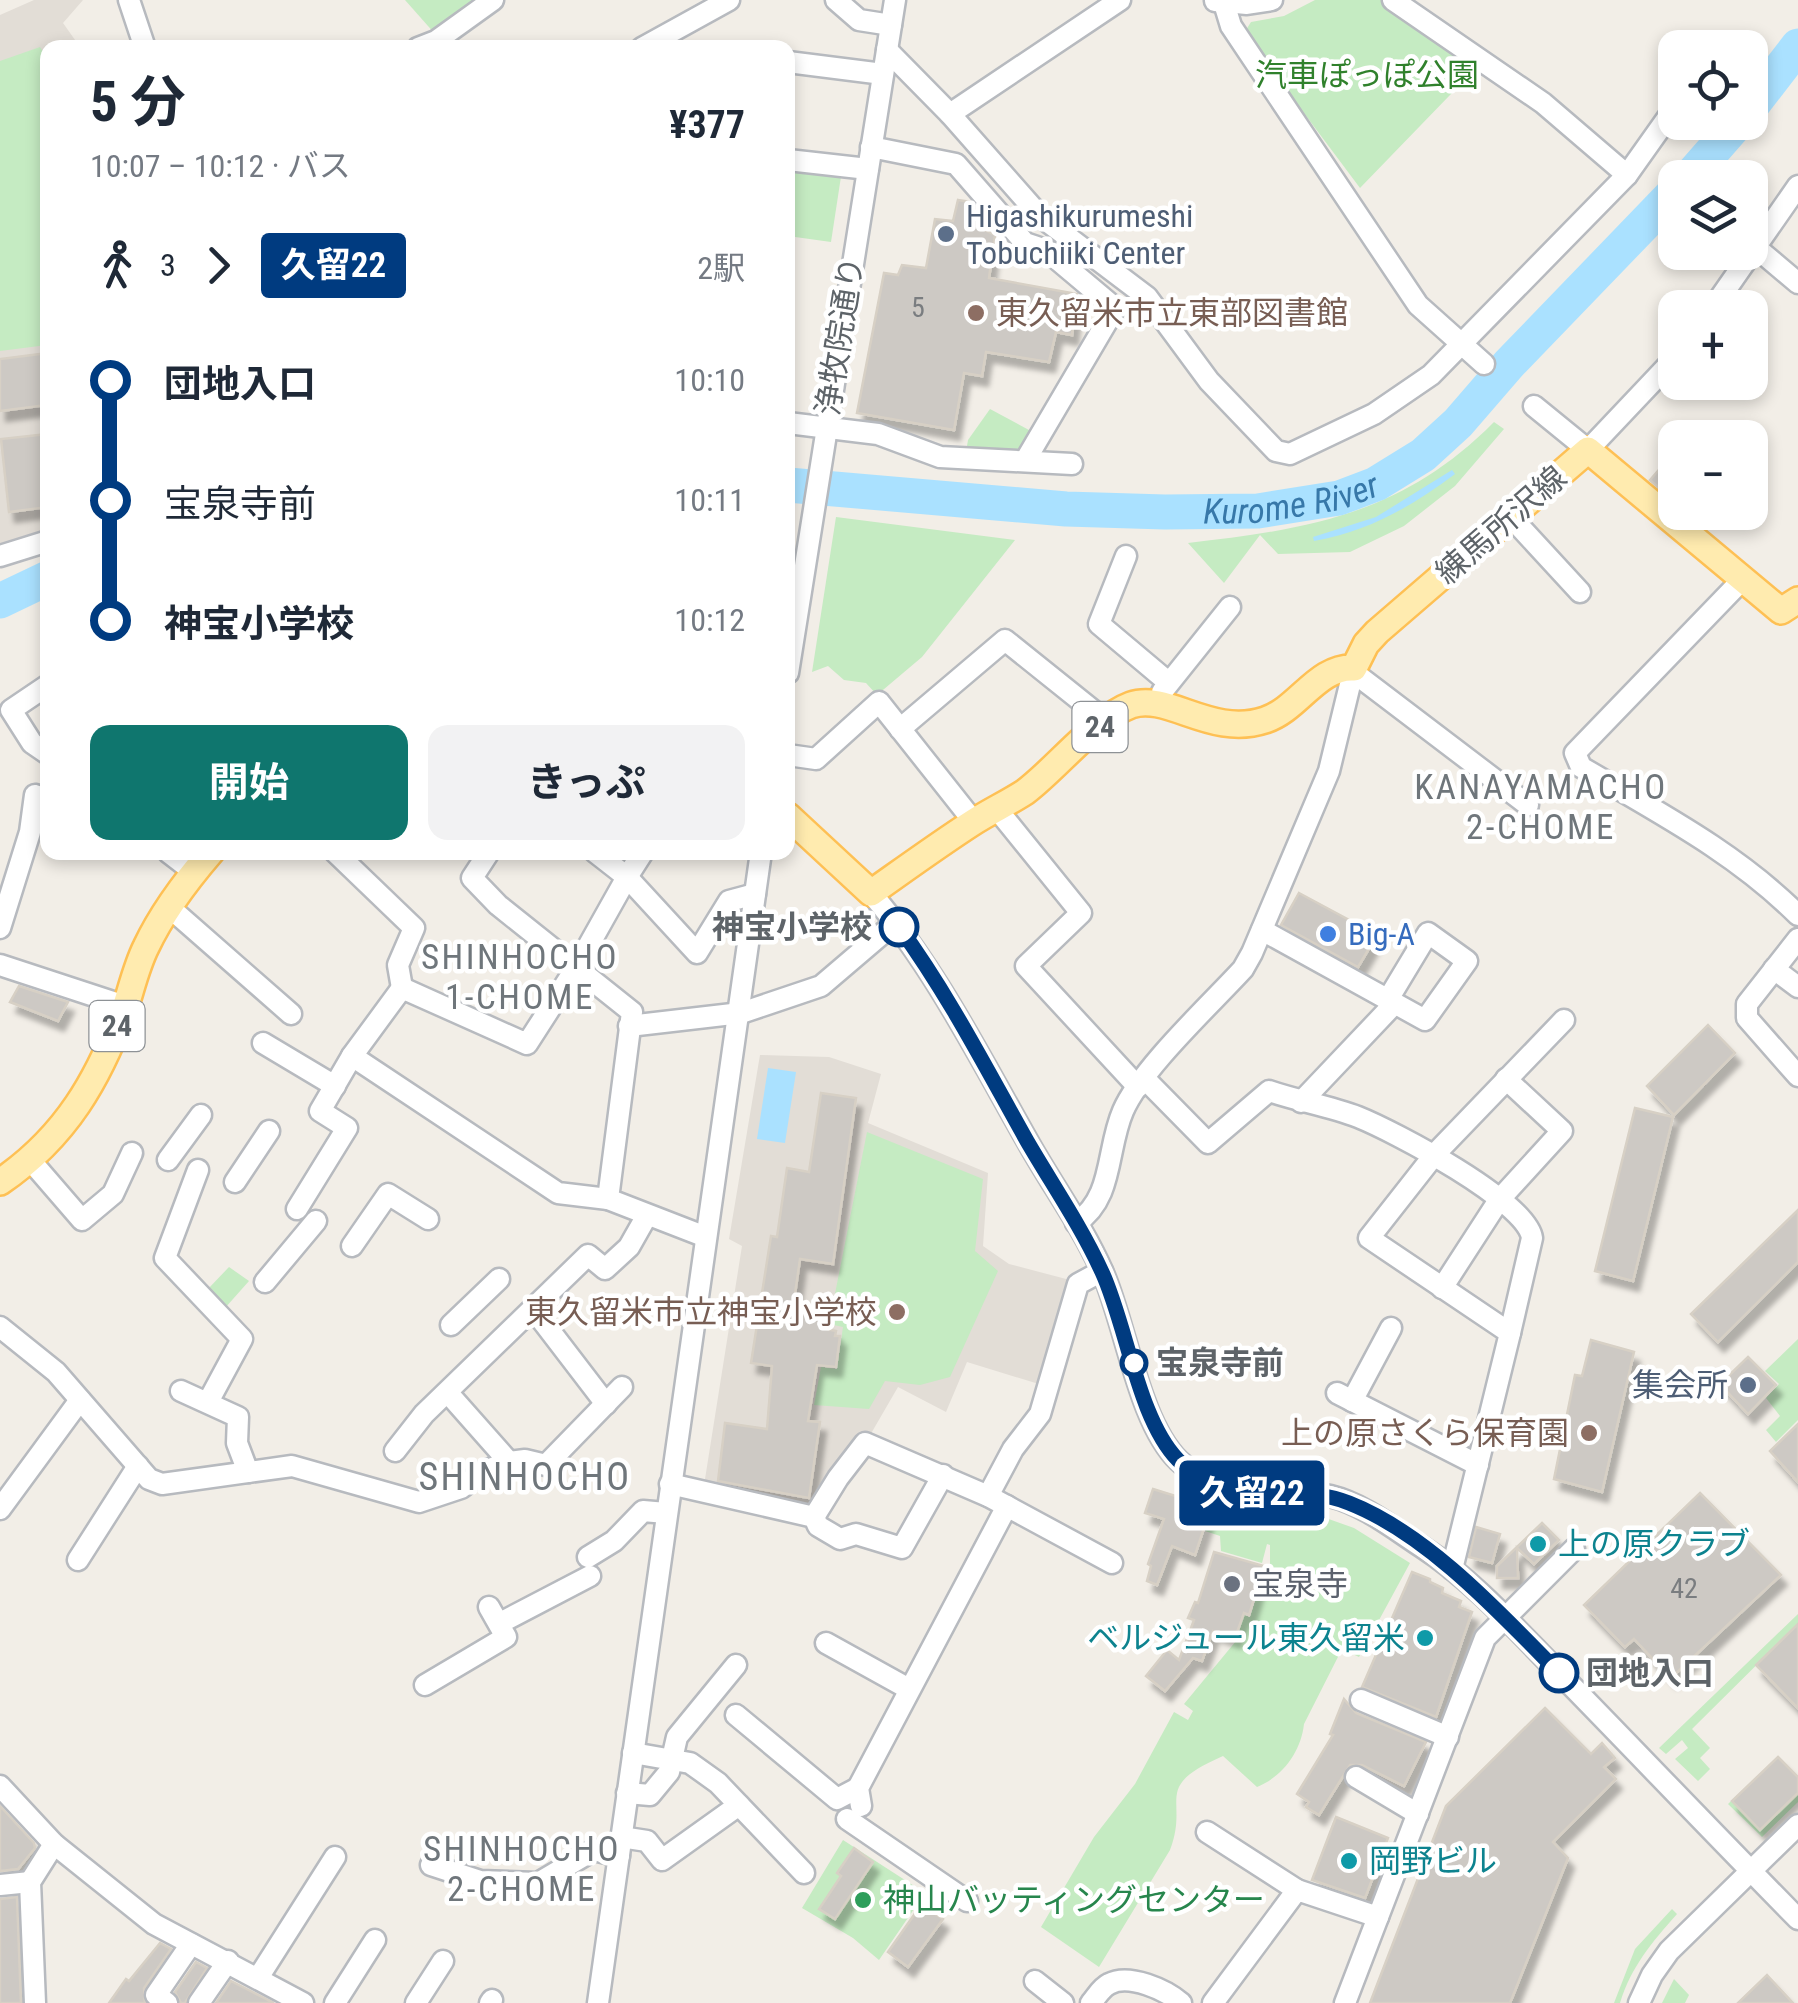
<!DOCTYPE html>
<html lang="ja">
<head>
<meta charset="utf-8">
<style>
  body { margin:0; font-family:"Roboto Condensed","Noto Sans JP",sans-serif; background:#f2f2f3; color:#1f2937; height:100vh; display:flex; flex-direction:column; font-size:38px; white-space:nowrap }
  * { box-sizing:border-box; margin:0 }
  p { font-size:32px; color:#747a83 }
  .icon { flex:none; width:55px; height:55px; fill:none; stroke:currentColor; stroke-width:2; stroke-linecap:round; stroke-linejoin:round }
  .map { position:relative; flex:1; overflow:hidden }
  .panel { position:absolute; left:40px; top:40px; width:755px; height:820px; display:flex; flex-direction:column; background:#fff; border-radius:20px; box-shadow:0 5px 15px #0003 }
  .panel>* { flex:none }
  .badge { padding:0 20px; border-radius:8px; font-size:35px; line-height:65px }
  .controls { position:absolute; left:1658px; top:30px; display:grid; gap:20px }
  .controls a { display:grid; place-items:center; width:110px; height:110px; border-radius:20px; background:#fff; box-shadow:0 5px 15px #0003; font-size:50px }
  .map>.badge { position:absolute; translate:-50% -50%; box-shadow:0 0 0 5px #fff }
  .legs { display:flex; align-items:center; gap:15px; height:110px; padding:0 50px; font-size:32px }
  .legs p { margin-inline-start:auto }
  .summary { display:flex; align-items:center; justify-content:space-between; height:170px; padding:0 50px }
  h1 { font-size:55px; font-weight:700; line-height:75px }
  .action { display:flex; gap:20px; margin-top:auto; padding:20px 50px }
  .action a { flex:1; height:115px; border-radius:20px; background:#0f766e; color:#fff; font-size:40px; font-weight:700; line-height:115px; text-align:center }
  .action a+a { background:#f2f2f3; color:#1f2937 }
  ul { padding:0 50px; list-style:none }
  li { display:flex; align-items:center; gap:35px; height:120px; font-size:38px }
  li i { display:grid; place-items:center; width:15px; height:100%; margin:0 12px; background:currentColor }
  li i::after { content:''; width:25px; height:25px; margin:-12px; border:8px solid; border-radius:50%; background:#fff }
  li p { margin-inline-start:auto }
  li:first-child i { background:linear-gradient(#0000 50%,currentColor 0) }
  li:last-child i { background:linear-gradient(currentColor 50%,#0000 0) }
  .map>svg:first-child { display:block }
</style>
</head>
<body>
<div class="map">
<svg width="1798" height="2003" viewBox="0 0 1798 2003">
  <defs>
    <filter id="shadow"><feDropShadow dx="6" dy="10" stdDeviation="2.5" flood-color="#0004"/></filter>
  </defs>
  <rect width="100%" height="100%" fill="#f2eee7"/>
  <g fill="#e2ddd6">
    <path d="M34,0H83L63,23L80,47L48,48L47,529L0,544V15Z"/>
    <path d="M760,1055L829,1057L881,1074L868,1123L988,1173L983,1246L1009,1264L1070,1280L1042,1385L967,1362L946,1412L898,1387L869,1437L813,1509L708,1487L705,1479L742,1246L729,1239Z"/>
  </g>
  <g fill="#c5ebc2">
    <path d="M405,0H486L436,35Z"/>
    <path d="M1315,0H1390L1480,64L1360,188L1244,33L1251,22L1284,16Z"/>
    <path d="M40,47L48,60L47,345L0,351V61Z"/>
    <path d="M788,162L842,170L831,242L788,236Z"/>
    <path d="M990,409L1040,436L1025,461L965,458L968,440Z"/>
    <path d="M1494,422L1504,429L1455,486L1404,526L1350,552L1278,554L1260,535L1224,583L1188,543C1310,529 1403,514 1494,422Z"/>
    <path d="M836,517L1015,540L922,657L877,695L866,683L844,680L828,666L812,672Z"/>
    <path d="M867,1132L983,1179L975,1251L998,1271L950,1377L920,1385L885,1381L869,1409L814,1405L821,1367L837,1369L843,1327L829,1324Z"/>
    <path d="M229,1267L249,1281L225,1308L208,1289Z"/>
    <path d="M1798,1339V1420L1776,1442L1766,1430L1780,1416L1766,1398L1779,1384L1765,1371Z"/>
    <path d="M1214,1507L1250,1515L1291,1512L1323,1517L1354,1528L1410,1563L1359,1657L1342,1649L1304,1724C1301,1752 1282,1777 1257,1787L1223,1756C1150,1788 1190,1798 1170,1850L1099,1967L1041,1927L1094,1837L1135,1784L1174,1712L1188,1720L1193,1711L1184,1704L1236,1641L1244,1615L1250,1617L1259,1589L1270,1592V1545L1267,1544L1262,1563L1221,1551L1220,1536L1205,1531Z"/>
    <path d="M1798,1614V1624L1692,1729L1710,1748L1700,1758L1710,1769L1698,1781L1675,1759L1688,1748L1682,1740L1666,1754L1659,1748Z"/>
    <path d="M1798,1793V1802L1762,1837L1728,1804L1731,1801L1760,1830Z"/>
    <path d="M843,1840L925,1893L879,1960L853,1938L802,1908Z"/>
    <path d="M1672,1909L1677,1914C1652,1942 1631,1967 1620,2003H1614L1635,1949Z"/>
    <path d="M1674,1979L1689,1995L1685,2003H1662Z"/>
  </g>
  <g fill="#aae1ff">
    <path d="M1452,470L1455,474C1411,507 1369,531 1314,541L1313,537L1376,517Z"/>
    <path d="M768,1068L796,1072L785,1143L757,1139Z"/>
  </g>
  <g fill="none" stroke-linecap="round" stroke-linejoin="round">
    <g stroke="#aae1ff" stroke-width="35">
      <path d="M1750,108L1798,46"/>
      <path d="M1689,178L1738,122"/>
      <path id="s1" d="M788,485L1066,509L1165,512L1258,511L1339,498L1376,484L1423,455L1458,423L1509,364L1675,192"/>
      <path d="M0,601L48,578"/>
    </g>
  </g>
  <g fill="#cdc9c4" stroke="#d7d0c5" stroke-width="2.5" filter="url(#shadow)">
    <path d="M958,200L971,202L983,216L981,228L995,235L989,278L1077,294L1072,335L1056,332L1049,362L986,352L982,376L964,373L954,430L857,413L884,273L898,275L902,265L926,268L935,219L953,221Z"/>
    <path d="M48,353L47,405L0,411V359Z"/>
    <path d="M48,434V507L9,512L1,439Z"/>
    <path d="M1675,451V501L1650,480Z"/>
    <path d="M1299,893L1377,935L1358,967L1281,925Z"/>
    <path d="M19,986L68,1002L58,1021L10,1002Z"/>
    <path d="M1708,1025L1735,1053L1674,1115L1647,1086Z"/>
    <path d="M821,1093L856,1098L833,1264L800,1259L793,1308L823,1313L821,1328L836,1331L835,1336H840L836,1367L817,1365L808,1421L820,1422L809,1498L718,1481L725,1423L767,1429L772,1366L751,1363L771,1236L777,1237L787,1168L809,1172Z"/>
    <path d="M1635,1108L1673,1117L1633,1281L1595,1271Z"/>
    <path d="M1798,1210V1262L1718,1342L1691,1314Z"/>
    <path d="M1591,1340L1634,1352L1602,1492L1554,1479L1575,1375L1582,1376Z"/>
    <path d="M1748,1357L1776,1385L1748,1414L1720,1384Z"/>
    <path d="M1798,1424V1482L1770,1451Z"/>
    <path d="M1153,1489L1211,1507L1195,1555L1172,1546L1157,1585L1147,1581L1151,1566L1148,1564L1164,1519L1145,1513Z"/>
    <path d="M1700,1493L1781,1575L1671,1678L1634,1639L1625,1647L1584,1605Z"/>
    <path d="M1542,1523L1559,1540L1534,1564L1517,1548L1518,1578H1497V1566Z"/>
    <path d="M1476,1527L1500,1534L1492,1563L1469,1557Z"/>
    <path d="M1214,1552L1264,1566L1249,1615L1244,1613L1235,1638L1213,1631L1202,1661L1193,1658L1165,1691L1146,1676L1167,1650L1179,1660L1194,1620L1188,1618L1195,1602L1198,1603Z"/>
    <path d="M1412,1572L1430,1579V1582L1443,1588L1442,1593L1461,1601L1459,1607L1472,1612L1436,1717L1362,1687Z"/>
    <path d="M1798,1624V1708L1756,1665Z"/>
    <path d="M1344,1699L1356,1713L1426,1742L1404,1786L1362,1765H1350L1319,1815L1306,1807L1309,1802L1297,1794L1333,1735L1330,1734Z"/>
    <path d="M1545,1708L1591,1754L1602,1743L1615,1758L1604,1767L1616,1779L1553,1842L1568,1858L1510,2003H1370L1446,1806Z"/>
    <path d="M1778,1757L1798,1777V1793L1760,1830L1732,1801Z"/>
    <path d="M0,1806L34,1843L35,1848L18,1869L0,1871Z"/>
    <path d="M1336,1817L1388,1838L1365,1898L1312,1880Z"/>
    <path d="M854,1848L873,1862L835,1919L819,1909L841,1876L837,1873Z"/>
    <path d="M17,1897L21,2003H0V1899Z"/>
    <path d="M921,1905L943,1919L908,1967L888,1952Z"/>
    <path d="M160,1943L171,1949L144,1988L145,2003H109L126,1979L129,1981Z"/>
    <path d="M196,1962L207,1968L185,2003H181L175,1992Z"/>
    <path d="M1767,1975L1793,2003H1738Z"/>
    <path d="M231,1981L274,2003H216Z"/>
  </g>
  <g fill="none" stroke-linecap="round" stroke-linejoin="round">
    <g stroke="#b7babf" stroke-width="25">
      <g id="minor">
        <path d="M129,0L145,48"/>
        <path d="M836,0L859,20L891,25"/>
        <path d="M1393,0L1543,103L1627,175"/>
        <path d="M1215,1L1247,4L1272,0"/>
        <path d="M1224,3L1231,26L1418,305L1484,364"/>
        <path d="M418,48L436,41L493,0"/>
        <path d="M642,48L729,0"/>
        <path d="M887,50L950,114L1040,216L1147,297L1209,381L1276,451L1290,454L1374,414L1431,375L1627,175L1671,113"/>
        <path d="M788,62L883,74"/>
        <path d="M950,114L1120,0"/>
        <path d="M871,147L956,164L1025,243L1046,250L1115,308L1025,461"/>
        <path d="M788,160L868,169"/>
        <path d="M1754,246L1798,283"/>
        <path d="M1713,308L1798,186"/>
        <path d="M1534,406L1588,450L1675,358"/>
        <path d="M788,423L878,434L940,457L1072,464"/>
        <path d="M1510,516L1580,592"/>
        <path d="M0,556L48,541"/>
        <path d="M1126,556L1099,624L1168,682"/>
        <path d="M1743,579L1575,753L1581,767C1657,812 1735,852 1798,915"/>
        <path d="M1353,672L1528,805"/>
        <path d="M788,673L895,0"/>
        <path d="M48,685L11,710L32,743L48,754"/>
        <path d="M1162,692L1230,607"/>
        <path d="M900,729L1005,640L1106,721"/>
        <path d="M788,755L816,759L879,702L974,822"/>
        <path d="M996,808L1081,913L1026,966L1138,1087"/>
        <path d="M168,852L194,872"/>
        <path d="M335,852L414,928L398,965L402,988"/>
        <path d="M489,852L472,878L498,905L632,1012L608,1199L706,1237"/>
        <path d="M595,852L627,877L643,852"/>
        <path d="M871,893C935,968 979,1056 1028,1142C1052,1185 1083,1227 1103,1273C1126,1326 1139,1423 1179,1461C1226,1506 1275,1484 1330,1496C1363,1504 1393,1528 1422,1547C1476,1582 1521,1635 1566,1680C1644,1760 1720,1840 1798,1919"/>
        <path d="M169,907L291,1014"/>
        <path d="M0,928L30,832L35,795"/>
        <path d="M1262,930L1425,1020L1467,961L1428,933L1387,1001"/>
        <path d="M1798,939L1747,1004V1018L1798,1076"/>
        <path d="M0,965L125,1006"/>
        <path d="M1774,969L1798,987"/>
        <path d="M629,1026L741,1013L821,986L896,922"/>
        <path d="M263,1043L335,1086"/>
        <path d="M352,1056L558,1193L608,1199"/>
        <path d="M1144,1078L1208,1143L1269,1091C1298,1101 1329,1106 1358,1117C1393,1131 1527,1201 1532,1238L1510,1333"/>
        <path d="M1301,1102L1394,1004"/>
        <path d="M168,1160L201,1115"/>
        <path d="M31,1161L82,1220L113,1194L132,1153"/>
        <path d="M198,1170L165,1258L242,1339L208,1402"/>
        <path d="M235,1182L269,1131"/>
        <path d="M297,1209L347,1128L320,1111L352,1056L402,988L527,1044L576,968L627,877L697,953L729,901L755,894"/>
        <path d="M1076,1223C1114,1198 1106,1150 1123,1111C1141,1069 1210,1005 1243,969L1252,953L1329,771L1354,668"/>
        <path d="M352,1246L388,1194L428,1219"/>
        <path d="M265,1282L316,1221"/>
        <path d="M1442,1288L1499,1200L1562,1131L1506,1079"/>
        <path d="M534,1310L606,1404"/>
        <path d="M451,1325L499,1279"/>
        <path d="M0,1327L56,1372L149,1479L162,1484L292,1466L419,1502L461,1488L482,1472L509,1462L525,1460L546,1465L622,1387"/>
        <path d="M181,1391L238,1417L237,1443L248,1472"/>
        <path d="M448,1393L509,1462"/>
        <path d="M1337,1393L1478,1465"/>
        <path d="M1352,1401L1391,1328"/>
        <path d="M395,1451L424,1414L588,1255L605,1269L629,1247L646,1217"/>
        <path d="M670,1484L814,1517L818,1526L840,1539L856,1534L902,1548L943,1475"/>
        <path d="M988,1496L1013,1449L1040,1414L1078,1284L1102,1271"/>
        <path d="M0,1509L80,1400"/>
        <path d="M814,1517L838,1478L865,1443L988,1496L1112,1563"/>
        <path d="M588,1557L614,1541L643,1511L666,1513"/>
        <path d="M78,1560L138,1466"/>
        <path d="M1452,1569L1510,1333L1369,1238L1435,1154L1564,1020"/>
        <path d="M500,1623L590,1576"/>
        <path d="M826,1643L909,1689"/>
        <path d="M425,1685L506,1637L489,1607"/>
        <path d="M1361,1700L1448,1737"/>
        <path d="M736,1715L837,1799L858,1788"/>
        <path d="M633,1753L690,1763L718,1783L804,1873"/>
        <path d="M1356,1777L1418,1814"/>
        <path d="M0,1786L54,1844L154,1924L303,2003"/>
        <path d="M627,1793L650,1795L669,1772L677,1737L736,1665"/>
        <path d="M861,1806L858,1788L1007,1506"/>
        <path d="M847,1819L967,1901"/>
        <path d="M1207,1832L1297,1890"/>
        <path d="M621,1837L647,1841L662,1860L739,1805"/>
        <path d="M431,1865L480,1881L538,1883L594,1850L619,1856"/>
        <path d="M0,1885L30,1882"/>
        <path d="M258,1978L335,1857"/>
        <path d="M1035,1981L1063,2003"/>
        <path d="M35,2003L30,1882L54,1844"/>
        <path d="M167,2003L156,1995L191,1944"/>
        <path d="M199,2003L228,1961"/>
        <path d="M335,2003L375,1940"/>
        <path d="M416,2003L443,1961"/>
        <path d="M490,2003L492,2000"/>
        <path d="M598,2003L761,852"/>
        <path d="M1091,2003C1097,1996 1101,1988 1109,1984C1129,1973 1166,1990 1181,2003"/>
        <path d="M1213,2003L1297,1890L1378,1917"/>
        <path d="M1345,2003L1485,1638L1574,1549"/>
        <path d="M1639,2003L1652,1975L1669,1951L1798,1825"/>
      </g>
    </g>
    <g stroke="#fec054" stroke-width="30">
      <g id="major">
        <path d="M788,816L871,893C905,869 938,845 972,823C989,812 1008,803 1025,792C1056,769 1096,718 1131,705C1168,692 1211,738 1265,720C1299,709 1317,666 1354,668L1366,644L1377,632L1588,450L1781,611L1798,600"/>
        <path d="M0,1182C66,1137 99,1079 126,1005C132,986 137,965 146,947C162,913 186,881 211,852"/>
      </g>
    </g>
    <use href="#minor" stroke="#fff" stroke-width="20"/>
    <use href="#major" stroke="#ffebaf" stroke-width="25"/>
  </g>
  <g fill="none" stroke-linecap="round" stroke-linejoin="round">
    <g stroke="#fff" stroke-width="22">
      <path id="line-1" d="M899,927C948,994 986,1068 1027,1141C1052,1184 1081,1226 1102,1272C1127,1326 1138,1419 1178,1460C1226,1509 1292,1480 1349,1503C1428,1534 1501,1614 1559,1673"/>
    </g>
    <use href="#line-1" stroke="#003b80" stroke-width="15"/>
  </g>
  <g fill="#5c6f8a" stroke="#fff" stroke-width="4">
    <circle cx="946" cy="234" r="10"/>
    <circle cx="1748" cy="1385" r="10"/>
  </g>
  <g fill="#8d6e63" stroke="#fff" stroke-width="4">
    <circle cx="976" cy="313" r="10"/>
    <circle cx="897" cy="1312" r="10"/>
    <circle cx="1589" cy="1433" r="10"/>
  </g>
  <g fill="#fff" stroke="#003b80" stroke-width="5">
    <circle cx="899" cy="927" r="18"/>
    <circle cx="1134" cy="1363" r="12"/>
    <circle cx="1559" cy="1673" r="18"/>
  </g>
  <circle fill="#3f7fe0" stroke="#fff" stroke-width="4" cx="1328" cy="934" r="10"/>
  <g fill="#0f9aa8" stroke="#fff" stroke-width="4">
    <circle cx="1538" cy="1544" r="10"/>
    <circle cx="1425" cy="1638" r="10"/>
    <circle cx="1349" cy="1861" r="10"/>
  </g>
  <circle fill="#6b7280" stroke="#fff" stroke-width="4" cx="1232" cy="1584" r="10"/>
  <circle fill="#2e9e5b" stroke="#fff" stroke-width="4" cx="863" cy="1900" r="10"/>
  <g text-anchor="middle" stroke-width="9" stroke-linejoin="round" paint-order="stroke">
    <g font-size="28" fill="#7a7d80">
      <text x="918" y="317">5</text>
      <text x="1684" y="1598">42</text>
    </g>
    <g fill="#fff" stroke="#8e9296" stroke-width="2.5">
      <rect x="1072.5" y="702" width="55" height="50" rx="8"/>
      <rect x="89.5" y="1001" width="55" height="50" rx="8"/>
    </g>
    <g font-size="30" font-weight="bold" fill="#5e6469">
      <text x="1100" y="737">24</text>
      <text x="117" y="1036">24</text>
    </g>
    <g font-size="32" fill="#30812c" stroke="#fff">
      <text x="1367" y="86">汽車ぽっぽ公園</text>
    </g>
    <g font-size="32" fill="#4e5e75" stroke="#fff" text-anchor="start">
      <text x="966" y="227">Higashikurumeshi<tspan x="966" dy="37">Tobuchiiki Center</tspan></text>
      <text x="1728" y="1396" text-anchor="end">集会所</text>
    </g>
    <g font-size="32" fill="#785e54" stroke="#fff" text-anchor="end">
      <text x="996" y="324" text-anchor="start">東久留米市立東部図書館</text>
      <text x="877" y="1323">東久留米市立神宝小学校</text>
      <text x="1569" y="1444">上の原さくら保育園</text>
    </g>
    <g font-size="32" fill="#5e6469" stroke="#fff">
      <text transform="translate(840 336) rotate(-81)" y="11">浄牧院通り</text>
      <text transform="translate(1501 525) rotate(-41)" y="11">練馬所沢線</text>
    </g>
    <g font-size="32" font-weight="bold" fill="#5e6469" stroke="#fff" text-anchor="start">
      <text x="872" y="938" text-anchor="end">神宝小学校</text>
      <text x="1156" y="1374">宝泉寺前</text>
      <text x="1586" y="1684">団地入口</text>
    </g>
    <g font-size="32" fill="#366cbe" stroke="#fff" text-anchor="start">
      <text x="1348" y="945">Big-A</text>
    </g>
    <g font-size="32" fill="#0d838f" stroke="#fff" text-anchor="start">
      <text x="1558" y="1555">上の原クラブ</text>
      <text x="1405" y="1649" text-anchor="end">ベルジュール東久留米</text>
      <text x="1369" y="1872">岡野ビル</text>
    </g>
    <g font-size="32" fill="#5b616d" stroke="#fff" text-anchor="start">
      <text x="1252" y="1595">宝泉寺</text>
    </g>
    <g font-size="32" fill="#27864d" stroke="#fff" text-anchor="start">
      <text x="883" y="1911">神山バッティングセンター</text>
    </g>
    <g font-size="35" font-style="italic" fill="#3778a9" stroke="#fff">
      <text dy="12" stroke="none"><textPath href="#s1" startOffset="505">Kurome River</textPath></text>
    </g>
    <g font-size="35" letter-spacing="2.5" fill="#6f767b" stroke="#fff">
      <text x="1541" y="799">KANAYAMACHO<tspan x="1541" dy="40">2-CHOME</tspan></text>
      <text x="520" y="969">SHINHOCHO<tspan x="520" dy="40">1-CHOME</tspan></text>
      <text x="522" y="1861">SHINHOCHO<tspan x="522" dy="40">2-CHOME</tspan></text>
    </g>
    <g font-size="38" letter-spacing="2.5" fill="#6f767b" stroke="#fff">
      <text x="525" y="1490">SHINHOCHO</text>
    </g>
  </g>
</svg>
<div class="controls">
<a><svg class="icon" aria-label="locate" viewBox="0 0 24 24"><circle cx="12" cy="12" r="6"/><path d="M12 2v4M12 18v4M2 12h4M18 12h4"/></svg></a>
<a><svg class="icon" aria-label="layers" viewBox="0 0 24 24"><path d="M12 4l9 5-9 5-9-5zM3 14l9 5 9-5"/></svg></a>
<a>+</a>
<a>−</a>
</div>
<b class="badge" style="left:1252px;top:1493px;background:#003b80;color:#fff">久留22</b>
<section class="panel">
<div class="summary"><div><h1>5 分</h1><p>10:07 – 10:12 · バス</p></div><b>¥377</b></div>
<div class="legs"><svg class="icon" aria-label="walk" viewBox="0 0 24 24"><circle cx="13" cy="4" r="2"/><path d="M13 8l-2 6 4 7M11 14l-3 7M7 12l3-4h3l4 4"/></svg>3<svg class="icon" aria-label="forward" viewBox="0 0 24 24"><path d="M9 5l7 7-7 7"/></svg><b class="badge" style="background:#003b80;color:#fff">久留22</b><p>2駅</p></div>
<ul>
<li><i style="color:#003b80"></i><b>団地入口</b><p>10:10</p></li>
<li><i style="color:#003b80"></i><span>宝泉寺前</span><p>10:11</p></li>
<li><i style="color:#003b80"></i><b>神宝小学校</b><p>10:12</p></li>
</ul>
<div class="action"><a>開始</a><a>きっぷ</a></div>
</section>
</div>
</body>
</html>
